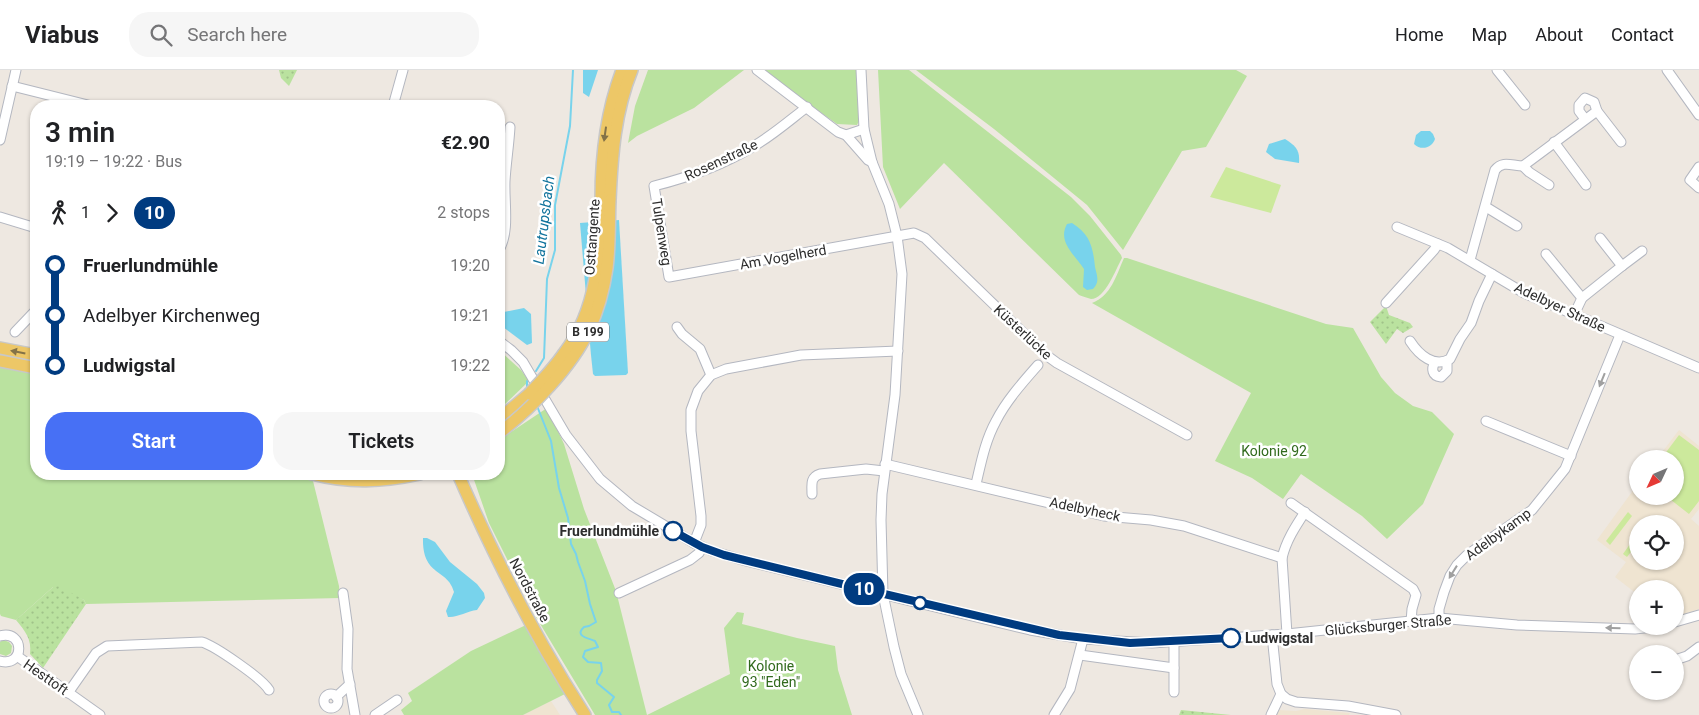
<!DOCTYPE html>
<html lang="en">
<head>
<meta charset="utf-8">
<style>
  body { margin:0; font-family:Roboto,sans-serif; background:#f6f6f6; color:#202124; height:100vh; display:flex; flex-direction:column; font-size:19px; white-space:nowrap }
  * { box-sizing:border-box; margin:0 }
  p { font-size:16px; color:#757577 }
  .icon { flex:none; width:28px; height:28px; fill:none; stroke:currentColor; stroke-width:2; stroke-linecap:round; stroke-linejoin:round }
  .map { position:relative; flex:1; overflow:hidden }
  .details { position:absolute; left:30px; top:30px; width:475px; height:380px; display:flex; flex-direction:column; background:#fff; border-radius:20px; box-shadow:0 1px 4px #0004 }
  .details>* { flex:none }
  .badge { padding:0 10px; border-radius:16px; font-size:18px; line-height:32px }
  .needle { width:32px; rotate:226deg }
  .fabs { position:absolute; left:1629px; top:380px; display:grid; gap:10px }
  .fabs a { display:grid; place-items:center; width:55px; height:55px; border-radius:50%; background:#fff; box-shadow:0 1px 4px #0004; font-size:25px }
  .map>.badge { position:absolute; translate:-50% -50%; box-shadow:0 0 0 2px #fff }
  .legs { display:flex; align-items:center; gap:8px; height:55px; padding:0 15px; font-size:16px }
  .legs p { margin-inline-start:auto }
  .summary { display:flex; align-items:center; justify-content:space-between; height:85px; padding:0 15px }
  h1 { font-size:28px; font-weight:600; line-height:38px }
  .primary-button { display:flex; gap:10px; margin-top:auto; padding:10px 15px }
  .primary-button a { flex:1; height:58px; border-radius:20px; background:#4770f5; color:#fff; font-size:20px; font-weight:600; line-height:58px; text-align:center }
  .primary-button a+a { background:#f6f6f6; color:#202124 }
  ul { padding:0 15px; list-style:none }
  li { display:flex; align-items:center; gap:18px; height:50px; font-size:19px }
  li i { display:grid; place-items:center; width:8px; height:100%; margin:0 6px; background:currentColor }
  li i::after { content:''; width:12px; height:12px; margin:-6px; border:4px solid; border-radius:50%; background:#fff }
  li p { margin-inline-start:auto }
  li:first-child i { background:linear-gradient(#0000 50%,currentColor 0) }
  li:last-child i { background:linear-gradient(currentColor 50%,#0000 0) }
  header { display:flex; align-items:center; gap:30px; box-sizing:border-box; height:70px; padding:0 25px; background:#fff; border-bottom:1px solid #e0e0e0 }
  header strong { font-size:24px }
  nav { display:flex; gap:28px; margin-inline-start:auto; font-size:18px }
  .search { width:350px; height:45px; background:#f6f6f6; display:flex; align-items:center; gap:12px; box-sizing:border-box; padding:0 18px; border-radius:20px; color:#757577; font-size:19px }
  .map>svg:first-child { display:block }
</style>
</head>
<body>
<header>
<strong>Viabus</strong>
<div class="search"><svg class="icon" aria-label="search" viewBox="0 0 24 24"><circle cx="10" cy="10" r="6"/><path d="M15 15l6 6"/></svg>Search here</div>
<nav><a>Home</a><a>Map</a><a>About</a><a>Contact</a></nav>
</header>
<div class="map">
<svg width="1699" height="645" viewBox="0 0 1699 645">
  <defs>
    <pattern id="park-dots" width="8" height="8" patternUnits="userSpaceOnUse" patternTransform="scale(1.25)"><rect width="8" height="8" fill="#bae29f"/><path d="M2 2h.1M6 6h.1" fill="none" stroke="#a0c289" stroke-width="1.8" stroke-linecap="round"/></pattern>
  </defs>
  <rect width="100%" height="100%" fill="#eee8e1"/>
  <g fill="#efe4d1" fill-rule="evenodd">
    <path d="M1679,360L1699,376V439L1691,449L1699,456V539L1675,548V519H1638L1637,524L1615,507L1626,492L1597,470L1637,415L1638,426H1675V389H1657ZM1638,454H1675V491H1638Z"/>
    <path d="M551,631L560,645H523Z"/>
    <path d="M1305,639L1350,643L1349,645H1274L1278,640L1296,641Z"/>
  </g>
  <g fill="#bae29f">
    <path d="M648,0H744L694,38L637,66L628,73L635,36Z"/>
    <path d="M761,0H856L860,49L857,55L837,54Z"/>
    <path d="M878,0H909L1071,127L1090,146L1121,185L1122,188C1116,199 1105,229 1091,229C1087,228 1082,226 1079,225L944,93L900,139L883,97Z"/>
    <path d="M916,0H1236L1247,6L1206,77L1182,81L1123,180L1087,135L994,59Z"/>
    <path d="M1124,188H1127L1326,254L1353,258L1381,307L1395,323L1413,336L1432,342L1454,364L1423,434L1387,469L1362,446L1301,404L1283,429L1252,408L1215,391L1251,323L1092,233C1111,226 1116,206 1124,188Z"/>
    <path d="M499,280L521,300L529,311L499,340Z"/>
    <path d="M0,296L36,303V404H296L313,411L339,516L340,528L86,534L84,530L53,517L16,550L1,546L0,544Z"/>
    <path d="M547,338L564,374L584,439L616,521L647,645L730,604L724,558L737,542L744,543L742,554L797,568L835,576L838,600L852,645H595L536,547L489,453L472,404H499V370Z"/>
    <path d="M526,555L565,624L523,645H404L401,640L412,631L408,623L471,581Z"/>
    <path d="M3,570L9,572L12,576L11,583L6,586L0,584V572Z"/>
  </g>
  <g fill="url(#park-dots)">
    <path d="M279,0H297L289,16L281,8Z"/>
    <path d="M1386,236L1389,245L1410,253L1413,257L1403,263L1397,259L1386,274L1370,252Z"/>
    <path d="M59,516L84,530L86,534L43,598L30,584C32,569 25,561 16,550L53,517Z"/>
    <path d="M1181,640L1231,645H1179Z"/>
  </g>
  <g fill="#cce99c">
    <path d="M1226,97L1281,115L1271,143L1210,127Z"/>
    <path d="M1679,365L1699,380V431L1689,444L1666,426H1675V389H1661Z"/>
    <path d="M1628,442L1632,446L1610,475L1606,471Z"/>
    <path d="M1637,464V474L1627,487L1623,484Z"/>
  </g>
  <g fill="#78d3ec">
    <path d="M583,0H598L589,27L583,23Z"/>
    <path d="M1421,61H1430L1433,64L1435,69C1432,78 1421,81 1414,74L1416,65Z"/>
    <path d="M1285,69C1296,76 1300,80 1299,93L1275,89L1266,82L1269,74Z"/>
    <path d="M619,150L628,303L626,305L595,306L593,304L591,285L580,153Z"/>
    <path d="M1072,153C1090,164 1093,177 1095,197C1097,206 1100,212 1093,219L1087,220L1083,217L1084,199C1075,185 1057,172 1067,154Z"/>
    <path d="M524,238L531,244L532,273L527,275L499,254V243Z"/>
    <path d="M423,468H427L435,472L450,492L477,514L484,523L485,528L477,540C467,541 457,548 448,547L446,541L454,522C448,498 422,507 423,468Z"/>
  </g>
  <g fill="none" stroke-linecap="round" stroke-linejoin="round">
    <g stroke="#78d3ec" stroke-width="2">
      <path d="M536,301L544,288L547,209L555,180V135L570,56L573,0"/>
      <path d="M527,311V318"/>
      <path d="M537,336L551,371L559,418L568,448L571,474L576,484L578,492L585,511L590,534L596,552L589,556L584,557C574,566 588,568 595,571L598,577L585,581L583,587L588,592L601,593L602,601L597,610V613L614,627L609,635L612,642H619L621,645"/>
    </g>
    <g stroke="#b4b7c0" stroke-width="11">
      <g id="minor">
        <path d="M757,0L838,62L846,65L868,90L872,92"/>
        <path d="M861,0L864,59L872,92L889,134L897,166L902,204L895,325L882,424L881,450L883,524L894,577L901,604L918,645"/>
        <path d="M1497,0L1525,35"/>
        <path d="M1667,0L1699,45"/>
        <path d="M12,16L92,36"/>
        <path d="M393,36L403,0"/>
        <path d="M807,37C790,50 773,65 754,76C723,95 690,107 654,116L669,207L914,163L925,168L1046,285L1057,293L1187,365"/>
        <path d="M1585,49L1579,41V35L1585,28L1594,32L1597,41L1621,72"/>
        <path d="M846,65L864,59"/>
        <path d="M0,70L16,0"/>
        <path d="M1554,72L1586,115"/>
        <path d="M1523,96L1529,102L1549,115"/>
        <path d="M1699,97L1690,110L1699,118"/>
        <path d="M1486,137L1517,156"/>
        <path d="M0,147L36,158"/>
        <path d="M1397,157L1448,178L1524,223L1699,298"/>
        <path d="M1600,168L1622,196L1642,181"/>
        <path d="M499,180C510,161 504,133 505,111C506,93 509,75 510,57"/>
        <path d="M1546,184L1582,228"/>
        <path d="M1470,190L1495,100C1503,90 1512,96 1523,96L1597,41"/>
        <path d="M1386,233L1434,180L1438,174"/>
        <path d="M1574,245L1582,228L1622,196"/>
        <path d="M677,257L682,264L700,279L711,305"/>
        <path d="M15,262L36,240"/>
        <path d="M499,271L511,280L523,292L566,365L600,409L632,436L694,473L712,481L746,491L1030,560L1083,569L1152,573L1287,564L1439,548L1517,555L1635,559L1662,556"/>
        <path d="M1410,271C1419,285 1434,298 1450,289L1460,269L1471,253L1479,231L1492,204"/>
        <path d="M1435,292C1431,299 1432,306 1441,307L1447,301V291"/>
        <path d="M1486,351L1571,386"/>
        <path d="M885,394L1104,446L1151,450L1184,456L1282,488"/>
        <path d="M976,414C981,393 985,371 996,351C1006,331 1023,312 1038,295"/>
        <path d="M812,424C812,415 810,407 820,404L866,399L884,401"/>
        <path d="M1291,433L1413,519L1416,525L1412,539L1411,552"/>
        <path d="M694,473L701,455V446L691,361V340L698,321L711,305L726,299L801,285L898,281"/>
        <path d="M343,523L348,559L347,599L355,645"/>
        <path d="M619,523L690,490L699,483L702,477"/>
        <path d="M1439,548V539L1444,522L1450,506L1457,495L1467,485L1532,440L1565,399L1620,265"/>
        <path d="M1675,552L1699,545"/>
        <path d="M1287,564L1282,488C1286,471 1295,457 1305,442"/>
        <path d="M1272,565L1277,614L1281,624L1287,629L1296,632L1348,636L1396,645"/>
        <path d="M0,566C25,559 25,598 0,591"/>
        <path d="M1080,585L1174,598"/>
        <path d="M17,586L100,645"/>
        <path d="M1675,590L1687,586L1699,577"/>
        <path d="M1174,622V571"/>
        <path d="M68,623L96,583L107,576L202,572C215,576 263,609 269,620"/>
        <circle cx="331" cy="631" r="7"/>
        <path d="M336,627L350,614"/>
        <path d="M375,645L397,630"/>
        <path d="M1054,645L1070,619L1083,569"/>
        <path d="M1271,645L1281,624"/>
      </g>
    </g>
    <g stroke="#c8c8c8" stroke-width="14">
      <g id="major">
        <path d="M601,129C601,84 606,42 622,0"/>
        <path d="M610,130C612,85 615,42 632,0"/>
        <path d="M0,278L36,285"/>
        <path d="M0,291L36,298"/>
        <path d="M499,349L529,324"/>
        <path d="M312,404C350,414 383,412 420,404"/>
        <path d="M458,404C494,487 536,569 585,645"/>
      </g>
    </g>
    <use href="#minor" stroke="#fff" stroke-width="9"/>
    <use href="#major" stroke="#edc767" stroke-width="11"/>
    <g stroke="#c8c8c8" stroke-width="14" stroke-linecap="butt">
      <g id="major-bridge">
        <path d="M529,324C541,311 554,298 564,283C598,239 600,183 601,129"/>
        <path d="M499,363C531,339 572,297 589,260C598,241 604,219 607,198C610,176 609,152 610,130"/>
      </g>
    </g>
    <use href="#major-bridge" stroke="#edc767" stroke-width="11"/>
  </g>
  <defs><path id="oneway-solid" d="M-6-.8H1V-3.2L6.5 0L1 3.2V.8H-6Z" transform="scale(1.25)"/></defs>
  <g fill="#837247">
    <use href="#oneway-solid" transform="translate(605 64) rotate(98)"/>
    <use href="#oneway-solid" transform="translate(18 282) rotate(-169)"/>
  </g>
  <g fill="#a0a0a0">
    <use href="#oneway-solid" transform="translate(1602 310) rotate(112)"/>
    <use href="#oneway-solid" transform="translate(1453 502) rotate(122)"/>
    <use href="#oneway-solid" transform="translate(1613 558) rotate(-178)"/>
  </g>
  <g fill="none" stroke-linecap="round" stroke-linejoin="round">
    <g stroke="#fff" stroke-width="11">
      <path id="line-1" d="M673,461L702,477L724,485L846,515L1059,565L1130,573L1231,568"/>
    </g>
    <use href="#line-1" stroke="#003b80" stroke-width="8"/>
  </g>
  <g fill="#fff" stroke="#003b80" stroke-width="2.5">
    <circle cx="673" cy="461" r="9"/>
    <circle cx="920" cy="533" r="6"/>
    <circle cx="1231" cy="568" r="9"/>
  </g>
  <g text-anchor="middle" stroke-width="5" stroke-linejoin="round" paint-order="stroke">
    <rect fill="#fff" stroke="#6c6c6c" stroke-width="1" x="567" y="252.5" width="42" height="19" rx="4"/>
    <g font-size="12" font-weight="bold" fill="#2d2d2d">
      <text x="588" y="266">B 199</text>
    </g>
    <g font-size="14" fill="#2d2d2d" stroke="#fff">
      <text transform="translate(721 90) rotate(-25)" y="5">Rosenstraße</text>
      <text transform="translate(662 162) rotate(81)" y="5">Tulpenweg</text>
      <text transform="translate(592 167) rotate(-86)" y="5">Osttangente</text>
      <text transform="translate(783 187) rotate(-10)" y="5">Am Vogelherd</text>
      <text transform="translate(1560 237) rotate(25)" y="5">Adelbyer Straße</text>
      <text transform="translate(1023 262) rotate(43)" y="5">Küsterlücke</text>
      <text transform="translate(1085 439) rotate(12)" y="5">Adelbyheck</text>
      <text transform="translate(1498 464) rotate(-36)" y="5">Adelbykamp</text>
      <text transform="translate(530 520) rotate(62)" y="5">Nordstraße</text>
      <text transform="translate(1388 555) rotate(-5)" y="5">Glücksburger Straße</text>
      <text transform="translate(46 607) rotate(35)" y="5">Hesttoft</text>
    </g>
    <g font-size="14" fill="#316a1d" stroke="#fff">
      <text x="1274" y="386">Kolonie 92</text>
      <text x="771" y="601">Kolonie<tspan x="771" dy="16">93 "Eden"</tspan></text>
    </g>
    <g font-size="14" font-weight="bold" fill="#2d2d2d" stroke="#fff" text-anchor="end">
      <text x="659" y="466">Fruerlundmühle</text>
      <text x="1245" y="573" text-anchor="start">Ludwigstal</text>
    </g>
    <g font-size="15" font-style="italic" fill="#12749d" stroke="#fff">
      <text transform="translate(544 150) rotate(-83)" y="5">Lautrupsbach</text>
    </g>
  </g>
</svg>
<div class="fabs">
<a><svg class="needle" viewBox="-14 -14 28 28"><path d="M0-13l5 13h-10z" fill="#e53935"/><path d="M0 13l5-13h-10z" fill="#757577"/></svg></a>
<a><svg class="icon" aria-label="locate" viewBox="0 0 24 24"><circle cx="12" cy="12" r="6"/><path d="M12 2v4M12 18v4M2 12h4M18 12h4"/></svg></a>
<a>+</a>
<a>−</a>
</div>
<b class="badge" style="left:864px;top:519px;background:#003b80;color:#fff">10</b>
<section class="details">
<div class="summary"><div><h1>3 min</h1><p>19:19 – 19:22 · Bus</p></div><b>€2.90</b></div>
<div class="legs"><svg class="icon" aria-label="walk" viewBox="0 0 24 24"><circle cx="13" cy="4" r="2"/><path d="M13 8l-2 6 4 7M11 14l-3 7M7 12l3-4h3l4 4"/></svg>1<svg class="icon" aria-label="forward" viewBox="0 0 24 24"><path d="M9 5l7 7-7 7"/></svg><b class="badge" style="background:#003b80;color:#fff">10</b><p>2 stops</p></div>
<ul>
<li><i style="color:#003b80"></i><b>Fruerlundmühle</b><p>19:20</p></li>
<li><i style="color:#003b80"></i><span>Adelbyer Kirchenweg</span><p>19:21</p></li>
<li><i style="color:#003b80"></i><b>Ludwigstal</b><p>19:22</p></li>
</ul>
<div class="primary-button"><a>Start</a><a>Tickets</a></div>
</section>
</div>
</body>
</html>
